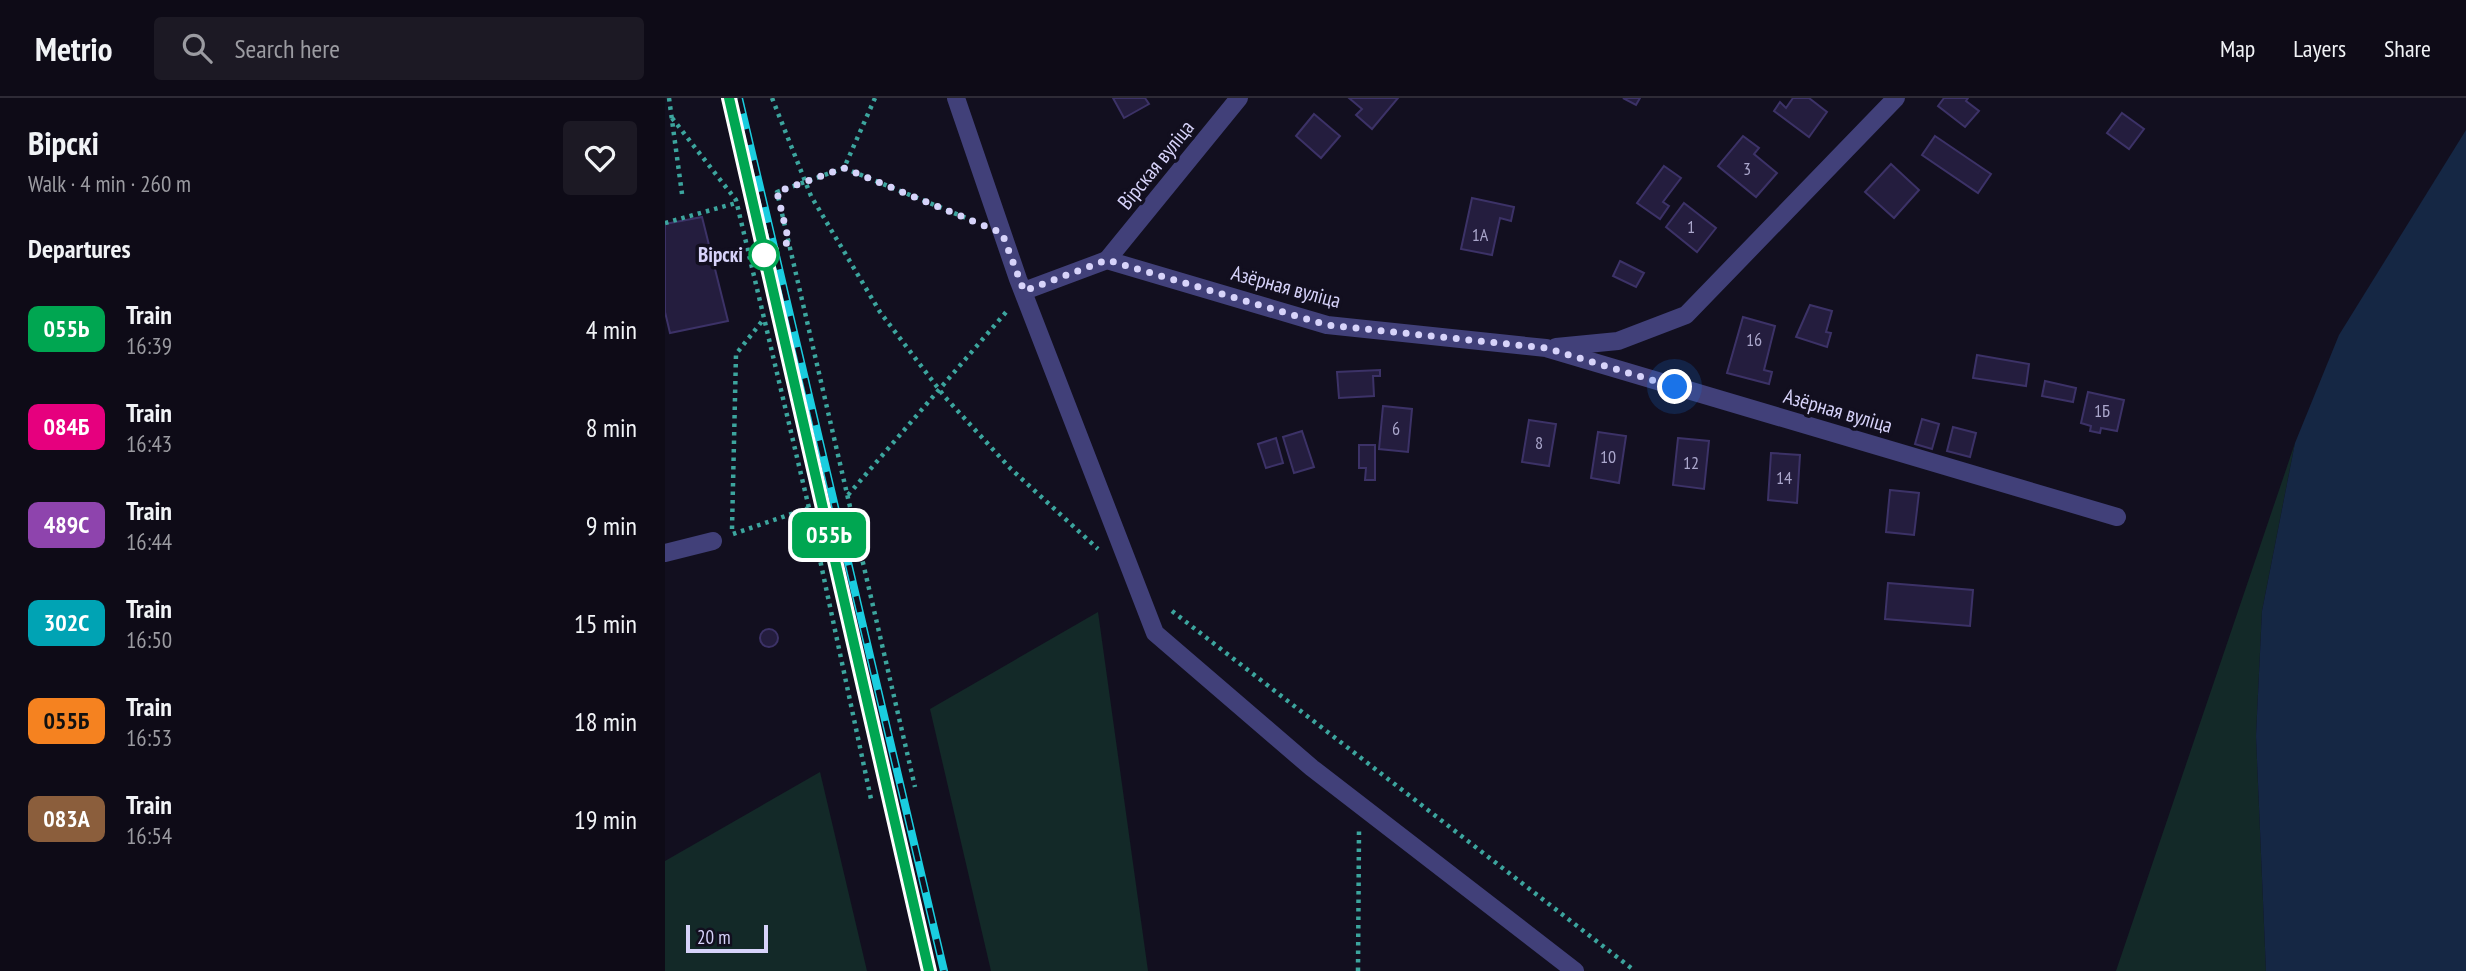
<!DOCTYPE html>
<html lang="en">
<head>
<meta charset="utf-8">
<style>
  body { margin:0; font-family:"PT Sans Narrow",sans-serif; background:#1c1924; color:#f1f3f6; height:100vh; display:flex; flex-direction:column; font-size:26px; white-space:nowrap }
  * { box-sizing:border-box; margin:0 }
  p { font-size:23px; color:#9b9ba1 }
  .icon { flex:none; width:38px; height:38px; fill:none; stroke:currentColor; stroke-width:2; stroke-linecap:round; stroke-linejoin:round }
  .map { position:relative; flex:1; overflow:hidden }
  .drawer { display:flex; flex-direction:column; background:#0e0b17; width:665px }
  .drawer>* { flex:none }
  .badge { padding:0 14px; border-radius:10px; font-size:24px; line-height:46px }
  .scale { position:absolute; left:21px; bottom:18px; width:82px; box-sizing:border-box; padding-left:7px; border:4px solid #d7d3fa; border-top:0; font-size:19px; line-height:24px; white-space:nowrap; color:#d7d3fa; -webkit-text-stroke:5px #120f1f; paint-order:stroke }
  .you { position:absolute; width:35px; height:35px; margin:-18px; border:5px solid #fff; border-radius:50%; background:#1a73e8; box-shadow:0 0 0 10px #1a73e833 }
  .map>.badge { position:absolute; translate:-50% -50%; box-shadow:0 0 0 4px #fff }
  h2 { padding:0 28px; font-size:26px; line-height:63px }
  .round { display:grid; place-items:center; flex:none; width:74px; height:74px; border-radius:7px; background:#1c1924 }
  .head { display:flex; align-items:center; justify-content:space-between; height:119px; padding:0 28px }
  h1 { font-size:33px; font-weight:700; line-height:52px }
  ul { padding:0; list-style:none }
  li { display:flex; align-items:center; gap:21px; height:98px; padding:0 28px }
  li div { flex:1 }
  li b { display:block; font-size:26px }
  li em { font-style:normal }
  li .badge { min-width:77px; font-weight:700; text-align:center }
  header { display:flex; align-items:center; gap:42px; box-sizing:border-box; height:98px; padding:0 35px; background:#0e0b17; border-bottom:2px solid #2e2b36 }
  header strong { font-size:33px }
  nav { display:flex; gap:38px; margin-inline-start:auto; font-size:24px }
  .search { width:490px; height:63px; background:#1c1924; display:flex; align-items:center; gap:18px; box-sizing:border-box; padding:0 24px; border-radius:7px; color:#9b9ba1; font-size:26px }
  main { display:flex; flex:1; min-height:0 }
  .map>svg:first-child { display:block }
</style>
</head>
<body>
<header>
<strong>Metrio</strong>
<div class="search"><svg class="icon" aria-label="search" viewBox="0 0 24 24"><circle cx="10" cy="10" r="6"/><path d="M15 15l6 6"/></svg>Search here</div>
<nav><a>Map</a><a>Layers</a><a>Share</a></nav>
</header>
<main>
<section class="drawer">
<div class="head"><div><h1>Вірскі</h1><p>Walk · 4 min · 260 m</p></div><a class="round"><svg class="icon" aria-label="heart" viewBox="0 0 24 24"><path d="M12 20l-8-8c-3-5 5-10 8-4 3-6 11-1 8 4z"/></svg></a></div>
<h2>Departures</h2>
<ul>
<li><span class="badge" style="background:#00a651;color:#fff">055Ь</span><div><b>Train</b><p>16:39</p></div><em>4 min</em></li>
<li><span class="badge" style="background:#e6007e;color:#fff">084Б</span><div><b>Train</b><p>16:43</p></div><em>8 min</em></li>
<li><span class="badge" style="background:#8e44ad;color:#fff">489С</span><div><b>Train</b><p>16:44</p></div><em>9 min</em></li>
<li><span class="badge" style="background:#00a3b4;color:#fff">302С</span><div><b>Train</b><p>16:50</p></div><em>15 min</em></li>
<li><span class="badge" style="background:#f58220;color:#111">055Б</span><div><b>Train</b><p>16:53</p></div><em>18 min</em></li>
<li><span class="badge" style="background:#8b5e3c;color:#fff">083А</span><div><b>Train</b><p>16:54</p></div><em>19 min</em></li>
</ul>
</section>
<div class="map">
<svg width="1801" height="873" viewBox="0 0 1801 873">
  <rect width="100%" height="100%" fill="#120f1f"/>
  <g fill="#132928">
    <path d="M1630,345L1597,513L1591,638L1601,873H1451Z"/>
    <path d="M433,514L483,873H326L265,611Z"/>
    <path d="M155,674L202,873H0V763Z"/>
  </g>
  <path fill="#152744" d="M1801,32V873H1601L1591,638L1597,513L1630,345L1674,237Z"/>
  <g fill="#241d3e" stroke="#3c3267" stroke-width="2">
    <path d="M448,0H480L484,6L459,20Z"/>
    <path d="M684,0H733L707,31L691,17L697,11Z"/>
    <path d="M958,0H975L971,7Z"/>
    <path d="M1128,0H1144L1162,14L1144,39L1109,13L1115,4L1121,10Z"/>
    <path d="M1279,0H1303L1301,3L1314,13L1300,29L1273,8Z"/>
    <path d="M1457,15L1479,31L1464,51L1442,35Z"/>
    <path d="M649,16L675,38L656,60L631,38Z"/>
    <path d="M1078,38L1094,50L1089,56L1112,75L1091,99L1053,68Z"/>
    <path d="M1270,38L1326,76L1313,95L1257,57Z"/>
    <path d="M1226,66L1254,92L1229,120L1200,94Z"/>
    <path d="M999,68L1016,80L998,104L1004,108L995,121L972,105Z"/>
    <path d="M807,100L849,109L846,123L835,120L827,157L796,151Z"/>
    <path d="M1019,105L1051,130L1032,154L1001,129Z"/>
    <path d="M37,119L63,223L5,235L0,214V126Z"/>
    <path d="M955,163L979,175L971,189L948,178Z"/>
    <path d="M1145,207L1167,213L1161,234L1166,235L1162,249L1131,239Z"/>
    <path d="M1078,219L1110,228L1099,272L1107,274L1104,286L1062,275Z"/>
    <path d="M1312,257L1364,266L1361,288L1308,280Z"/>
    <path d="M715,272V278H708L709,298L674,300L672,274Z"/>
    <path d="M1380,283L1411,290L1408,304L1377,298Z"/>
    <path d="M1423,294L1459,302L1452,333L1436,330L1435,335L1425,333L1426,328L1416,325Z"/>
    <path d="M718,308L747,311L743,354L714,351Z"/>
    <path d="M1257,321L1274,326L1267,351L1250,346Z"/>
    <path d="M864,322L891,326L884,368L857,364Z"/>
    <path d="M1288,329L1311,335L1305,359L1282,353Z"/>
    <path d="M637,333L649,369L629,375L618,339Z"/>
    <path d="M933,334L961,338L954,385L926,380Z"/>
    <path d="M611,340L618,365L601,370L593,346Z"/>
    <path d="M1013,340L1044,343L1039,391L1008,387Z"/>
    <path d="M694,347H710V382H700L701,370H694Z"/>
    <path d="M1106,355L1135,357L1132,405L1103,402Z"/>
    <path d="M1225,392L1254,395L1249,437L1221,434Z"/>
    <path d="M1223,485L1308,492L1305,528L1220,521Z"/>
    <circle cx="104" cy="540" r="9"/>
  </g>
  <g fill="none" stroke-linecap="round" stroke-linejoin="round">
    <g stroke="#3ca59e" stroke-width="4.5" stroke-dasharray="3.5 5" stroke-linecap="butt">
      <path d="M4,0L17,96"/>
      <path d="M107,0L146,98L215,214L279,298L346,371L433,451"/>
      <path d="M210,0L179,70L112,94L250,689"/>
      <path d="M7,20L71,102L144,410L206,701"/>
      <path d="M179,70L311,124"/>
      <path d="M0,125L71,105"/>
      <path d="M183,397L342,213"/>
      <path d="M67,431L71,256L98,222"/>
      <path d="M68,436L144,410"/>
      <path d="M507,513L970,873"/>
      <path d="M693,873L694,732"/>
    </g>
    <g stroke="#414079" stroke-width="18">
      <path d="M291,0L353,181L490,535L647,670L910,873"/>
      <path d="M442,162L574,0"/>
      <path d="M359,193L442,162L662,227L881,250L1452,419"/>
      <path d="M891,249L953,243L1021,217L1231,0"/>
      <path d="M0,455L48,443"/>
    </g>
    <g stroke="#1acddf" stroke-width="8">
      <g id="rail">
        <path d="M64,0L264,873"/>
        <path d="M74,0L279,873"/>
      </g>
    </g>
    <use href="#rail" stroke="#120f1f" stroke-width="5" stroke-dasharray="16" stroke-linecap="butt"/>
  </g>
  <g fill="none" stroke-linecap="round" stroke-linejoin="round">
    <g stroke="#fff" stroke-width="16">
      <path id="line" d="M64,0L264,873"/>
    </g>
    <use href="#line" stroke="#00a651" stroke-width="10"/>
    <path stroke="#d7d3fa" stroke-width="7" stroke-dasharray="0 12.6" d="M99,157L124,144L112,94L179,70L337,135L359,193L442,162L662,227L881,250L1010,289"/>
  </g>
  <circle fill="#fff" stroke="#00a651" stroke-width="3.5" cx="99" cy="157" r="14"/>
  <g text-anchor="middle" stroke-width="7" stroke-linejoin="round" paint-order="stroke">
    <g font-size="18" fill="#aaa6cb">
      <text x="1082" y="77">3</text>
      <text x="1026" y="135">1</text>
      <text x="815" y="143">1А</text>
      <text x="1089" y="248">16</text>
      <text x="1437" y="319">1Б</text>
      <text x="731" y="337">6</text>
      <text x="874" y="351">8</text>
      <text x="943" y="365">10</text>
      <text x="1026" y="371">12</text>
      <text x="1119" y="386">14</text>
    </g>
    <g font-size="21" fill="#d7d3fa" stroke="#120f1f">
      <text transform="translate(491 67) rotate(-51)" y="7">Вірская вуліца</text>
      <text transform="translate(621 189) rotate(15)" y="7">Азёрная вуліца</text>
      <text transform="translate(1173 313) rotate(16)" y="7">Азёрная вуліца</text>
    </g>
    <g font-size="21" font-weight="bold" fill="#d7d3fa" stroke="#120f1f" text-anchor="end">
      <text x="78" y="164">Вірскі</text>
    </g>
  </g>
</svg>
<div class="scale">20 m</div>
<div class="you" style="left:1010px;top:289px"></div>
<b class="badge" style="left:164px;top:437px;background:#00a651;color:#fff">055Ь</b>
</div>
</main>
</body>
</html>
